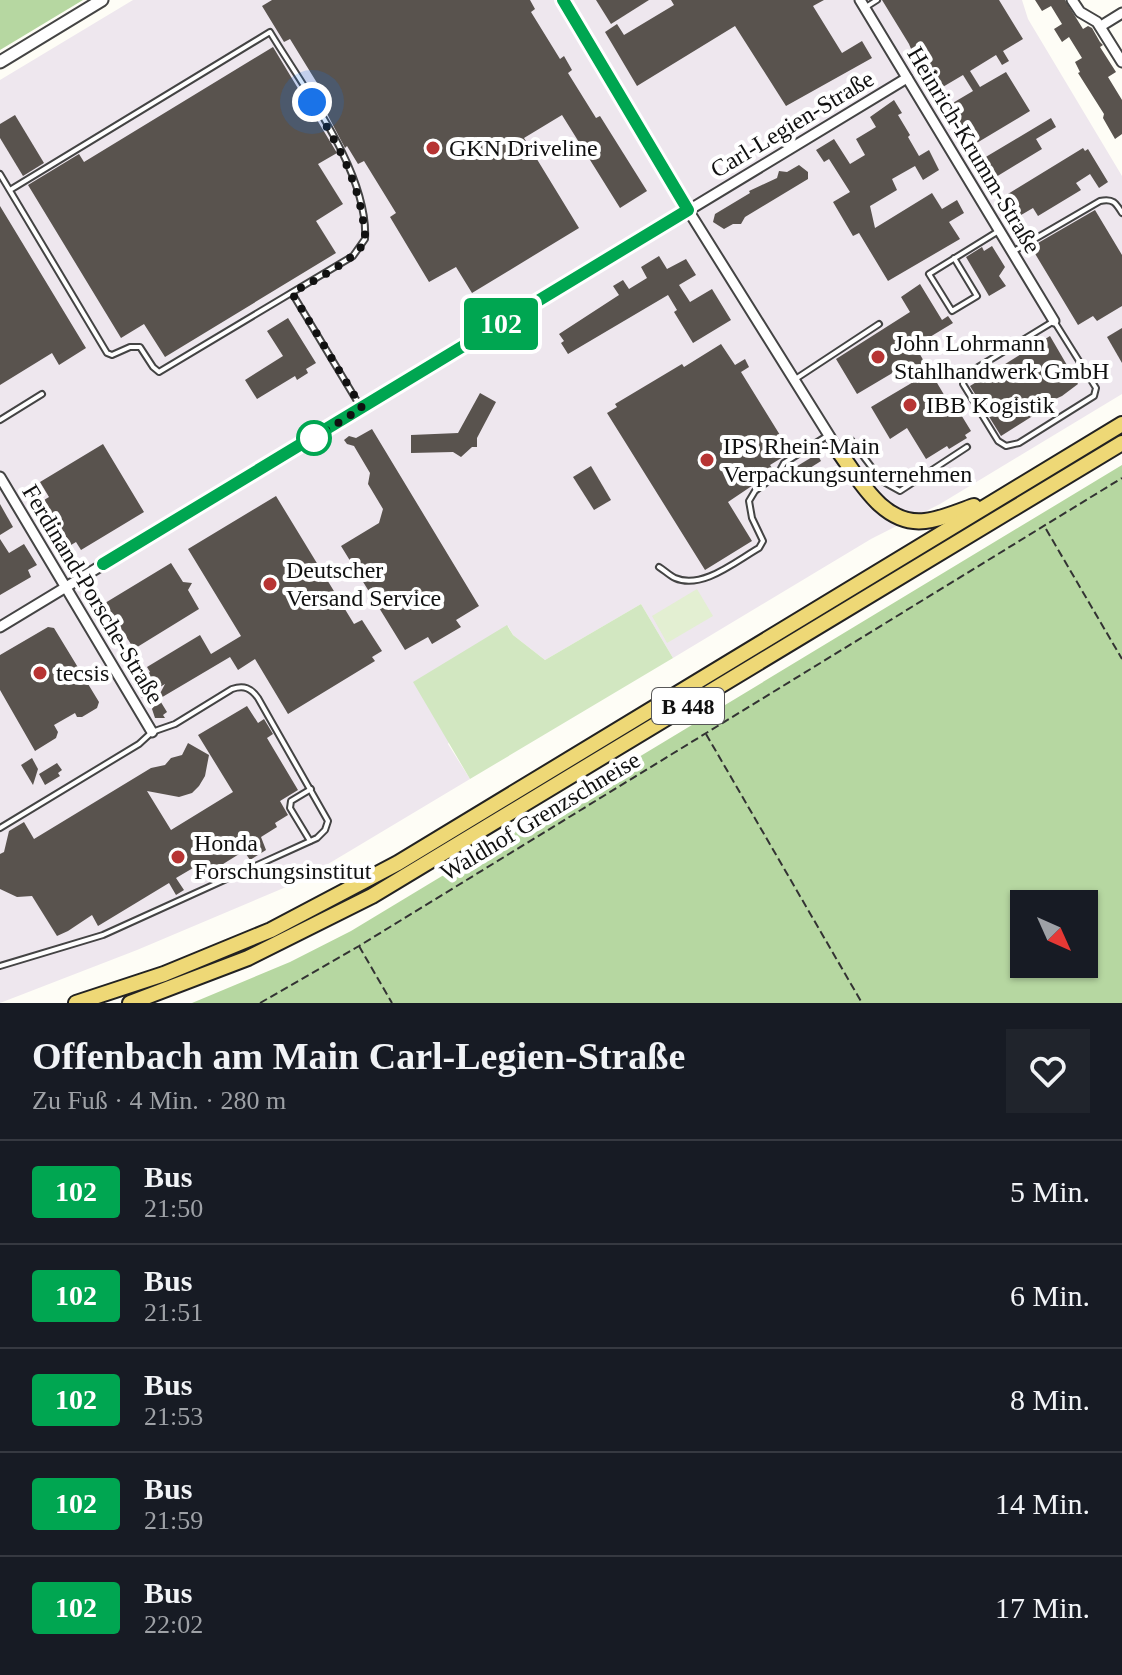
<!DOCTYPE html>
<html lang="de">
<head>
<meta charset="utf-8">
<style>
  body { margin:0; font-family:Georgia,serif; background:#20242c; color:#f1f3f6; height:100vh; display:flex; flex-direction:column; font-size:30px; white-space:nowrap }
  * { box-sizing:border-box; margin:0 }
  p { font-size:26px; color:#9ea1a6 }
  .icon { flex:none; width:44px; height:44px; fill:none; stroke:currentColor; stroke-width:2; stroke-linecap:round; stroke-linejoin:round }
  .map { position:relative; height:1003px; overflow:hidden }
  .panel { display:flex; flex-direction:column; background:#171b24; flex:1 }
  .panel>* { flex:none }
  .badge { padding:0 16px; border-radius:6px; font-size:28px; line-height:52px }
  .needle { width:52px; rotate:135deg }
  .tools { position:absolute; left:1010px; top:890px; display:grid; gap:16px }
  .tools a { display:grid; place-items:center; width:88px; height:88px; border-radius:0px; background:#171b24; box-shadow:0 2px 6px #0004; font-size:40px }
  .you { position:absolute; width:40px; height:40px; margin:-20px; border:6px solid #fff; border-radius:50%; background:#1a73e8; box-shadow:0 0 0 12px #1a73e833 }
  .map>.badge { position:absolute; translate:-50% -50%; box-shadow:0 0 0 4px #fff }
  .round { display:grid; place-items:center; flex:none; width:84px; height:84px; border-radius:0px; background:#20242c }
  .head { display:flex; align-items:center; justify-content:space-between; height:136px; padding:0 32px }
  h1 { font-size:38px; font-weight:700; line-height:60px }
  ul { padding:0; list-style:none }
  li { display:flex; align-items:center; gap:24px; height:104px; padding:0 32px; border-top:2px solid #363941 }
  li div { flex:1 }
  li b { display:block; font-size:30px }
  li em { font-style:normal }
  li .badge { min-width:88px; font-weight:700; text-align:center }
  .map>svg:first-child { display:block }
</style>
</head>
<body>
<div class="map">
<svg width="1122" height="1003" viewBox="0 0 1122 1003">
  <rect width="100%" height="100%" fill="#fefdf6"/>
  <path fill="#eee7ee" d="M133,0H1022L1028,19L1122,176V394L940,504L871,539L673,658L641,604L545,660L513,635L508,626L448,744L470,779L298,882L137,950L0,1003V80Z"/>
  <path fill="#d2e7c1" d="M641,604L673,658L470,779L413,682L507,625L513,635L545,660Z"/>
  <g fill="#b6d7a1" fill-rule="evenodd">
    <path d="M0,0H83L0,50Z"/>
    <path d="M1122,465V1003H192L290,962L351,931ZM1024,904H1084V964H1024Z"/>
  </g>
  <path fill="#e3efd2" d="M697,589L713,616L667,643L652,616Z"/>
  <g fill="#59534e">
    <path d="M272,0H530L535,9L531,12L560,59L564,56L572,70L568,73L596,118L600,116L647,191L620,208L562,115L524,138L579,228L472,293L456,267L429,282L390,217L396,213L364,161L358,164L347,146L345,148L324,108L330,104L290,39L284,42L262,6Z"/>
    <path d="M596,0H649L611,24Z"/>
    <path d="M671,0H824L813,6L842,53L862,41L872,58L786,106L735,26L637,86L605,32L617,24L624,35L674,5Z"/>
    <path d="M882,0H999L1023,39L1003,51L1009,61L1002,65L996,55L970,71L980,87L1006,72L1030,111L970,147L946,107L973,91L963,75L936,91L920,64L917,66L912,57L914,56L909,44Z"/>
    <path d="M1035,0H1065L1083,29L1088,26L1092,28L1100,42L1103,45L1100,47L1116,72L1108,77L1122,100V134L1115,139L1103,118L1104,114L1078,73L1080,72L1075,62L1082,58L1069,37L1062,42L1054,29L1062,24L1051,6L1042,11Z"/>
    <path d="M273,47L337,153L318,164L343,204L316,221L336,253L165,357L144,324L121,338L28,185L79,154L84,162Z"/>
    <path d="M894,100L902,113L898,115L910,135L908,137L919,156L929,150L939,170L923,180L915,166L892,179L897,190L870,206L875,228L932,193L942,209L957,200L964,213L949,222L960,239L888,281L859,233L853,236L833,202L850,192L829,159L824,162L816,150L834,139L850,164L865,155L856,139L876,127L870,117Z"/>
    <path d="M15,115L44,163L23,176L0,138V124Z"/>
    <path d="M1051,118L1056,127L1036,139L1042,149L991,180L979,161Z"/>
    <path d="M1083,148L1085,151L1088,149L1108,182L1099,188L1090,174L1076,183L1081,190L1038,216L1033,208L1016,218L1003,197Z"/>
    <path d="M799,165L808,172V179L745,217L741,224H733L724,229L713,222L715,214L750,193L749,191L777,178L779,171L787,172Z"/>
    <path d="M0,206L86,348L59,365L52,353L0,385Z"/>
    <path d="M1095,210L1122,255V306L1097,321L1093,316L1078,325L1031,247Z"/>
    <path d="M992,246L1005,267L999,276L1006,286L989,296L966,257L982,247L984,251Z"/>
    <path d="M659,256L667,269L686,259L696,275L679,285L690,302L712,289L731,320L693,343L674,312L677,310L668,295L568,354L561,343L564,341L559,334L619,295L613,286L623,280L629,289L647,278L641,267Z"/>
    <path d="M920,284L942,320L948,316L953,323L915,346L925,363L928,362L933,370L930,371L956,415L960,413L971,431L965,435L967,438L949,449L947,446L926,459L907,428L890,439L871,407L920,378L911,362L857,394L836,359L910,312L901,297Z"/>
    <path d="M288,318L316,363L306,369L308,373L297,380L295,376L257,399L245,380L283,356L267,331Z"/>
    <path d="M1122,328V363L1107,337Z"/>
    <path d="M1050,336L1078,384L1062,396L1036,408L1039,412L1001,436L970,386Z"/>
    <path d="M721,344L735,365L745,359L749,367L741,372L788,448L785,450L788,454L770,465L774,471L728,502L752,541L705,570L607,413L617,407L615,404L682,364L684,367Z"/>
    <path d="M480,393L496,402L477,438V447H472L461,457L453,452L411,453V435L458,433Z"/>
    <path d="M372,429L479,606L456,620L461,627L432,644L428,637L405,650L341,546L379,523L383,509L368,484L370,473L354,446L347,444L344,440L349,436L356,438Z"/>
    <path d="M103,444L144,512L81,550L76,542L71,545L44,500L49,497L40,482Z"/>
    <path d="M817,454L821,461L799,475L794,468Z"/>
    <path d="M591,466L611,500L594,510L573,477Z"/>
    <path d="M276,496L354,624L362,620L382,651L372,657L375,661L288,714L255,659L238,670L230,657L159,699L167,712L163,715L165,718H155L152,709L165,684L142,698L133,683L150,672L147,667L200,635L211,654L241,636L188,549Z"/>
    <path d="M0,504L13,527L0,535Z"/>
    <path d="M0,539L9,553L24,544L37,565L28,570L31,577L0,595Z"/>
    <path d="M171,563L183,582L192,583L188,590L199,609L134,649L105,603Z"/>
    <path d="M48,627L54,628L99,702L97,708L82,717H77L75,713L54,725L58,732L56,738L35,751L0,690V655Z"/>
    <path d="M247,706L258,723L264,719L273,734L267,738L298,790L280,801L288,815L275,823L277,827L261,837L266,850L250,860L244,851L199,879L193,868L176,878L184,890L176,895L169,883L98,926L92,915L68,931L57,936L32,896L17,897L0,889V854L4,852L9,831L24,822L34,839L151,768L165,765L171,758L182,755L188,743L209,755L205,776L199,786L192,793L179,797L147,791L171,830L233,792L198,735Z"/>
    <path d="M32,758L38,769L33,785L21,765Z"/>
    <path d="M57,763L62,770L58,773L60,776L45,785L39,774Z"/>
  </g>
  <g fill="none" stroke-linecap="round" stroke-linejoin="round">
    <g stroke="#444" stroke-width="8">
      <g id="service">
        <path d="M866,7L877,0"/>
        <path d="M0,174L107,353L112,355L130,347H140L153,367L159,372L353,256L365,239C369,173 303,87 270,32L10,190"/>
        <path d="M1014,251L1100,201C1113,198 1116,203 1122,213"/>
        <path d="M954,258L977,296L952,311L929,274L997,232"/>
        <path d="M292,293L360,406"/>
        <path d="M1054,321L1096,388L1094,396L1019,443L1006,446L998,441L963,384L965,375Z"/>
        <path d="M797,378L879,324"/>
        <path d="M0,420L42,394"/>
        <path d="M839,447L851,440L882,481L900,491L967,447"/>
        <path d="M659,567C664,570 670,576 675,578C702,590 736,561 759,548L763,541L752,518L749,501L755,491L778,474L784,463L827,436"/>
        <path d="M0,828L139,744L152,732L175,724L232,689C244,685 251,688 258,698L328,821L325,830L317,838L103,935L0,966"/>
        <path d="M310,841L290,808L291,801L311,789"/>
      </g>
    </g>
    <g stroke="#444" stroke-width="13">
      <g id="minor">
        <path d="M563,0L688,210L840,453"/>
        <path d="M860,0L1054,321"/>
        <path d="M1072,0L1080,12L1097,22L1122,62"/>
        <path d="M1101,26L1122,13"/>
        <path d="M0,477L152,732"/>
        <path d="M0,627L907,78"/>
      </g>
    </g>
    <g stroke="#444" stroke-width="15">
      <path id="tertiary" d="M0,62L102,0"/>
    </g>
    <g stroke="#222" stroke-width="18">
      <g id="primary">
        <path d="M840,453C860,481 884,526 925,521C942,519 959,511 974,506"/>
        <path d="M76,1003L164,974L271,930L398,863L1122,424"/>
        <path d="M130,1003L248,958L372,896L1122,443"/>
      </g>
    </g>
    <g stroke="#333" stroke-width="2" stroke-dasharray="8 4" stroke-linecap="butt">
      <path d="M1046,529L1122,659"/>
      <path d="M706,734L862,1003"/>
      <path d="M359,946L392,1003"/>
      <path d="M260,1003L359,946L1122,478"/>
    </g>
    <use href="#service" stroke="#fff" stroke-width="4"/>
    <use href="#minor" stroke="#fff" stroke-width="9"/>
    <use href="#tertiary" stroke="#fff" stroke-width="11"/>
    <use href="#primary" stroke="#eed876" stroke-width="14"/>
  </g>
  <g fill="none" stroke-linecap="round" stroke-linejoin="round">
    <g stroke="#fff" stroke-width="18">
      <path id="line" d="M103,564L688,210L563,0"/>
    </g>
    <use href="#line" stroke="#00a651" stroke-width="12"/>
    <path stroke="#111" stroke-width="8" stroke-dasharray="0 14.4" d="M312,102C335,140 356,175 363,220C364,228 367,237 363,244C353,262 310,282 292,293L362,408L314,438"/>
  </g>
  <g fill="#b73433" stroke="#fff" stroke-width="3">
    <circle cx="433" cy="148" r="8"/>
    <circle cx="878" cy="357" r="8"/>
    <circle cx="910" cy="405" r="8"/>
    <circle cx="707" cy="460" r="8"/>
    <circle cx="270" cy="584" r="8"/>
    <circle cx="40" cy="673" r="8"/>
    <circle cx="178" cy="857" r="8"/>
  </g>
  <circle fill="#fff" stroke="#00a651" stroke-width="4" cx="314" cy="438" r="16"/>
  <g text-anchor="middle" stroke-width="8" stroke-linejoin="round" paint-order="stroke">
    <rect fill="#fff" stroke="#585858" stroke-width="2" x="652" y="688" width="72" height="36" rx="6"/>
    <g font-size="22" font-weight="bold" fill="#111">
      <text x="688" y="714">B 448</text>
    </g>
    <g font-size="24" fill="#111" stroke="#fff">
      <text transform="translate(792 124) rotate(-31)" y="8">Carl-Legien-Straße</text>
      <text transform="translate(974 150) rotate(59)" y="8">Heinrich-Krumm-Straße</text>
      <text transform="translate(93 594) rotate(59)" y="8">Ferdinand-Porsche-Straße</text>
      <text transform="translate(540 816) rotate(-31)" y="8">Waldhof Grenzschneise</text>
    </g>
    <g font-size="24" fill="#111" stroke="#fff" text-anchor="start">
      <text x="449" y="156">GKN Driveline</text>
      <text x="894" y="351">John Lohrmann<tspan x="894" dy="28">Stahlhandwerk GmbH</tspan></text>
      <text x="926" y="413">IBB Kogistik</text>
      <text x="723" y="454">IPS Rhein-Main<tspan x="723" dy="28">Verpackungsunternehmen</tspan></text>
      <text x="286" y="578">Deutscher<tspan x="286" dy="28">Versand Service</tspan></text>
      <text x="56" y="681">tecsis</text>
      <text x="194" y="851">Honda<tspan x="194" dy="28">Forschungsinstitut</tspan></text>
    </g>
  </g>
</svg>
<div class="tools">
<a><svg class="needle" viewBox="-14 -14 28 28"><path d="M0-13l5 13h-10z" fill="#e53935"/><path d="M0 13l5-13h-10z" fill="#9ea1a6"/></svg></a>
</div>
<div class="you" style="left:312px;top:102px"></div>
<b class="badge" style="left:501px;top:324px;background:#00a651;color:#fff">102</b>
</div>
<section class="panel">
<div class="head"><div><h1>Offenbach am Main Carl-Legien-Straße</h1><p>Zu Fuß · 4 Min. · 280 m</p></div><a class="round"><svg class="icon" aria-label="heart" viewBox="0 0 24 24"><path d="M12 20l-8-8c-3-5 5-10 8-4 3-6 11-1 8 4z"/></svg></a></div>
<ul>
<li><span class="badge" style="background:#00a651;color:#fff">102</span><div><b>Bus</b><p>21:50</p></div><em>5 Min.</em></li>
<li><span class="badge" style="background:#00a651;color:#fff">102</span><div><b>Bus</b><p>21:51</p></div><em>6 Min.</em></li>
<li><span class="badge" style="background:#00a651;color:#fff">102</span><div><b>Bus</b><p>21:53</p></div><em>8 Min.</em></li>
<li><span class="badge" style="background:#00a651;color:#fff">102</span><div><b>Bus</b><p>21:59</p></div><em>14 Min.</em></li>
<li><span class="badge" style="background:#00a651;color:#fff">102</span><div><b>Bus</b><p>22:02</p></div><em>17 Min.</em></li>
</ul>
</section>
</body>
</html>
